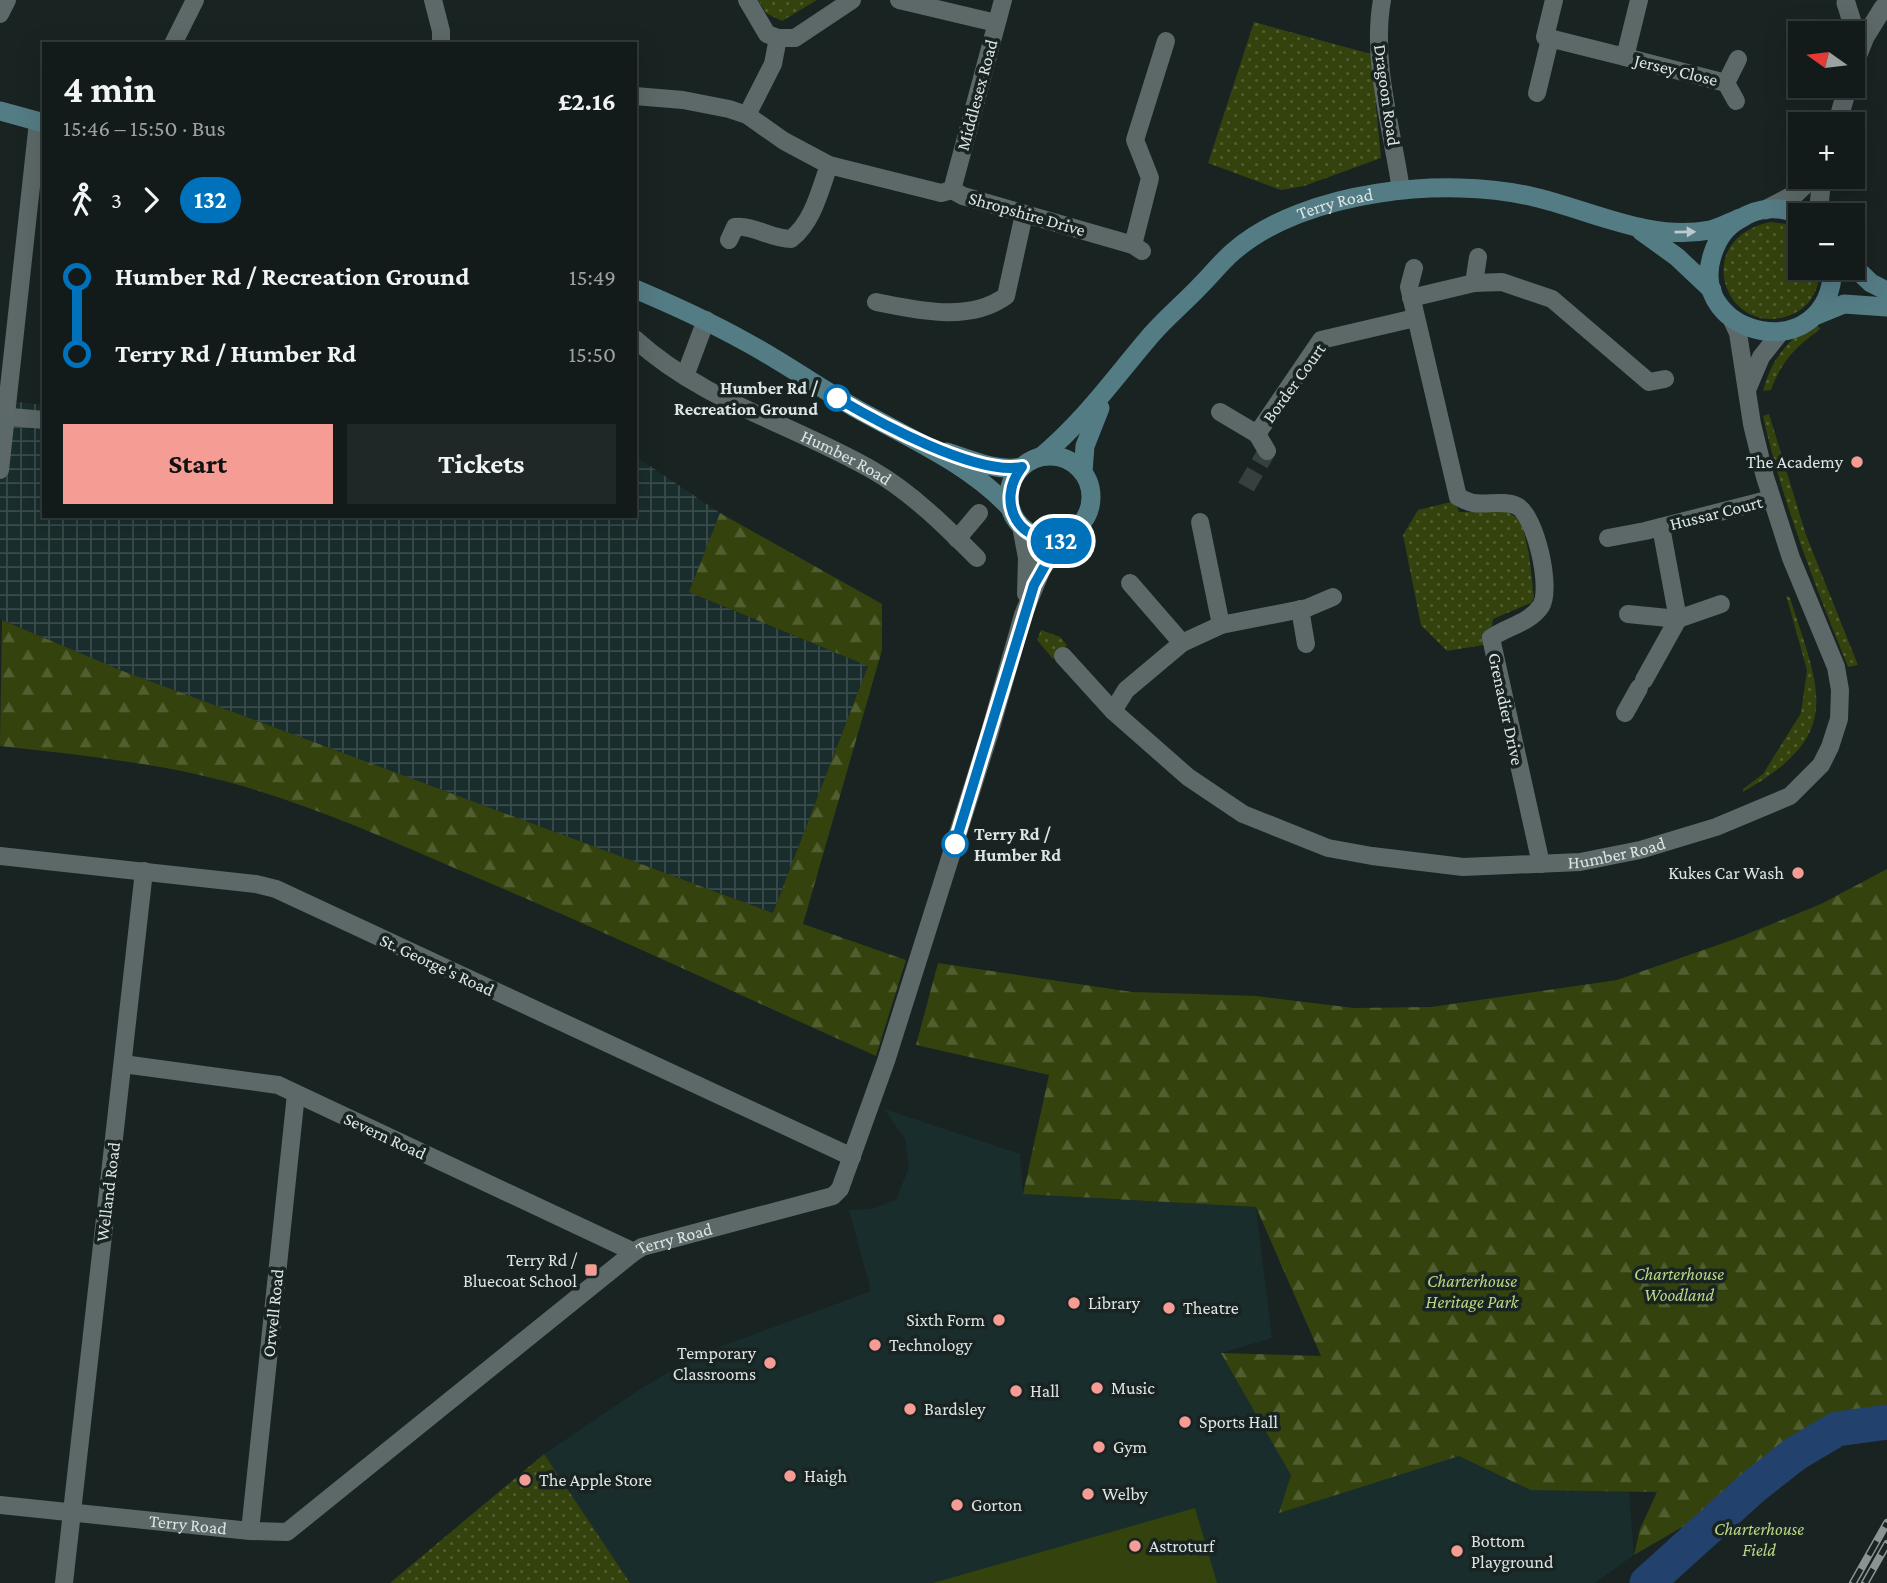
<!DOCTYPE html>
<html lang="en">
<head>
<meta charset="utf-8">
<style>
  body { margin:0; font-family:"Crimson Pro",serif; background:#1f2727; color:#f1f3f6; height:100vh; display:flex; flex-direction:column; font-size:26px; white-space:nowrap }
  * { box-sizing:border-box; margin:0 }
  p { font-size:23px; color:#9ca1a2 }
  .icon { flex:none; width:38px; height:38px; fill:none; stroke:currentColor; stroke-width:2; stroke-linecap:round; stroke-linejoin:round }
  .map { position:relative; flex:1; overflow:hidden }
  .sheet { position:absolute; left:42px; top:42px; width:595px; height:476px; display:flex; flex-direction:column; background:#121a1a; border-radius:0px; box-shadow:0 7px 28px #0002,0 0 0 2px #313839 }
  .sheet>* { flex:none }
  .badge { padding:0 14px; border-radius:23px; font-size:24px; line-height:46px }
  .needle { width:46px; rotate:284deg }
  .fabs { position:absolute; left:1788px; top:21px; display:grid; gap:14px }
  .fabs a { display:grid; place-items:center; width:77px; height:77px; border-radius:0px; background:#121a1a; box-shadow:0 7px 28px #0002,0 0 0 2px #313839; font-size:35px }
  .map>.badge { position:absolute; translate:-50% -50%; box-shadow:0 0 0 4px #fff }
  .legs { display:flex; align-items:center; gap:10px; height:77px; padding:0 21px; font-size:23px }
  .legs p { margin-inline-start:auto }
  .head { display:flex; align-items:center; justify-content:space-between; height:119px; padding:0 21px }
  h1 { font-size:38px; font-weight:700; line-height:52px }
  .action { display:flex; gap:14px; margin-top:auto; padding:14px 21px }
  .action a { flex:1; height:80px; border-radius:0px; background:#f59c95; color:#111; font-size:28px; font-weight:700; line-height:80px; text-align:center }
  .action a+a { background:#1f2727; color:#f1f3f6 }
  ul { padding:0 21px; list-style:none }
  li { display:flex; align-items:center; gap:24px; height:77px; font-size:26px }
  li i { display:grid; place-items:center; width:10px; height:100%; margin:0 9px; background:currentColor }
  li i::after { content:''; width:18px; height:18px; margin:-9px; border:5px solid; border-radius:50%; background:#121a1a }
  li p { margin-inline-start:auto }
  li:first-child i { background:linear-gradient(#0000 50%,currentColor 0) }
  li:last-child i { background:linear-gradient(currentColor 50%,#0000 0) }
  .map>svg:first-child { display:block }
</style>
</head>
<body>
<div class="map">
<svg width="1887" height="1583" viewBox="0 0 1887 1583">
  <defs>
    <pattern id="industrial-grid" width="8" height="8" patternUnits="userSpaceOnUse" patternTransform="scale(1.75)"><rect width="8" height="8" fill="#192d2c"/><path d="M0 4h8M4 0v8" fill="none" stroke="#3a4b4a"/></pattern>
    <pattern id="grass-dots" width="8" height="8" patternUnits="userSpaceOnUse" patternTransform="scale(1.75)"><rect width="8" height="8" fill="#34430d"/><path d="M2 2h.1M6 6h.1" fill="none" stroke="#515e30" stroke-width="1.8" stroke-linecap="round"/></pattern>
    <pattern id="forest-firs" width="22" height="20" patternUnits="userSpaceOnUse" patternTransform="scale(1.75)"><rect width="22" height="20" fill="#34430d"/><path d="M5 1l3.5 6h-7zM16 11l3.5 6h-7z" fill="#515e30"/></pattern>
  </defs>
  <rect width="100%" height="100%" fill="#182322"/>
  <path fill="#192d2c" d="M884,1109L1020,1154L1023,1194L1256,1207L1272,1338L1222,1353L1459,1456L1628,1476L1634,1555L1595,1583H630L544,1454L642,1388L681,1365L711,1350L871,1291L849,1210L872,1209L896,1200L909,1167L905,1139Z"/>
  <path fill="url(#industrial-grid)" d="M9,401L44,405V516H635V456L720,513L689,592L868,666L773,913L120,670L0,619V470Z"/>
  <g fill="url(#grass-dots)">
    <path d="M758,0H817L782,21L766,13Z"/>
    <path d="M1254,22L1371,54L1381,158L1304,186L1281,190L1208,163Z"/>
    <path d="M1770,222L1787,224L1801,231V268H1820C1820,286 1813,304 1795,313C1729,345 1686,241 1770,222Z"/>
    <path d="M1816,323L1820,329C1795,348 1782,360 1771,390L1763,391C1771,360 1788,338 1816,323Z"/>
    <path d="M1769,414L1806,535L1858,665L1848,667C1815,585 1782,502 1763,416Z"/>
    <path d="M1455,501L1459,512H1507L1521,520L1529,554L1534,598L1531,603L1493,619L1489,644L1447,651L1421,625L1403,535L1418,510Z"/>
    <path d="M1786,595L1790,598C1820,692 1845,734 1743,792V789L1763,774L1801,713L1807,670Z"/>
    <path d="M1041,630L1060,637L1067,645L1053,659L1037,640Z"/>
    <path d="M544,1454L630,1583H390Z"/>
  </g>
  <g fill="url(#forest-firs)">
    <path d="M720,513L882,604V650L803,924L906,960L876,1056C739,995 604,931 466,873C392,841 317,807 239,785C162,763 80,755 0,746L2,620L120,670L773,913L868,666L689,592Z"/>
    <path d="M1887,869V1428L1854,1427L1634,1555L1640,1529L1657,1492L1531,1490L1459,1456L1279,1513L1291,1475L1221,1353L1321,1356L1256,1207L1023,1194L1049,1075L916,1045L938,963L1132,992L1256,996L1354,1008L1431,1007L1617,980L1735,939L1821,904Z"/>
  </g>
  <path fill="#34430d" d="M1195,1508L1217,1583H933Z"/>
  <g fill="none" stroke-linecap="round" stroke-linejoin="round">
    <path stroke="#22416c" stroke-width="35" d="M1647,1583L1753,1487L1795,1454L1837,1429L1887,1422"/>
    <path stroke="#36403f" stroke-width="18" stroke-dasharray="18 9" stroke-linecap="butt" d="M1246,487L1267,451"/>
    <g stroke="#5c6968" stroke-width="18">
      <path d="M433,0L441,31V44"/>
      <path d="M747,0L767,34L778,38H795L852,0"/>
      <path d="M899,0L996,23"/>
      <path d="M1382,0C1371,62 1392,128 1401,190"/>
      <path d="M1554,0L1545,37L1625,57"/>
      <path d="M1639,0L1625,57L1726,83L1738,59"/>
      <path d="M0,14L7,0"/>
      <path d="M173,44L195,0"/>
      <path d="M1726,83L1736,101"/>
      <path d="M1537,93L1550,39"/>
      <path d="M635,96L683,100L729,109L747,115L784,141L829,165L941,193L952,190L963,196L1133,245L1142,251"/>
      <path d="M747,115L773,64L778,38"/>
      <path d="M952,190L1003,0"/>
      <path d="M729,240L735,227C754,225 771,239 791,239C813,222 820,190 829,165"/>
      <path d="M1133,245L1150,178L1135,140L1166,41"/>
      <path d="M1414,268L1409,287L1458,497C1463,499 1468,502 1473,503C1486,505 1505,500 1517,506C1536,516 1552,589 1541,606C1530,623 1506,627 1491,638L1541,864"/>
      <path d="M1474,283L1478,257"/>
      <path d="M1411,298L1474,283L1502,282L1552,299L1649,382L1665,379"/>
      <path d="M876,302C917,310 969,323 1006,296L1024,214"/>
      <path id="s1" d="M635,339C704,402 795,425 874,471C912,493 946,527 977,558"/>
      <path d="M685,376L706,320"/>
      <path d="M1747,390L1761,357L1780,333"/>
      <path d="M1220,412L1257,434L1321,340L1415,318"/>
      <path d="M0,416L44,420"/>
      <path d="M1257,434L1267,451"/>
      <path d="M0,470L38,122"/>
      <path d="M1200,522L1221,625"/>
      <path d="M1021,526L1027,558L1026,594"/>
      <path d="M1608,538L1645,531L1771,499"/>
      <path d="M957,539L979,513"/>
      <path d="M1130,583L1182,643"/>
      <path d="M1300,609L1306,644"/>
      <path d="M1628,614L1678,619L1721,604"/>
      <path id="s2" d="M1063,656L1113,711L1188,777L1243,814L1328,848L1372,856L1463,867L1580,862L1640,850L1716,827L1790,796L1821,765L1830,747L1839,719L1840,690L1836,667L1791,558L1765,477L1752,424L1738,333L1731,318"/>
      <path d="M1644,680L1678,619L1661,527"/>
      <path d="M1113,711L1126,690L1182,643L1221,625L1307,608L1333,597"/>
      <path d="M1625,713L1639,688"/>
      <path d="M0,856L256,884L276,889L852,1157"/>
      <path d="M123,1064L278,1085L634,1252"/>
      <path id="s3" d="M0,1505L250,1531L287,1532L634,1252L642,1247L833,1196L840,1189L886,1061L989,735L1023,615L1042,569L1066,535"/>
      <path d="M250,1531L296,1094"/>
      <path d="M64,1583L144,871"/>
    </g>
    <g stroke="#5c6968" stroke-width="19">
      <path d="M1846,3L1852,22L1854,56"/>
      <path d="M1853,67L1865,37L1883,8"/>
      <path d="M1837,124L1848,86"/>
      <path d="M1765,210L1794,195L1813,177"/>
      <path d="M1818,215L1822,177"/>
    </g>
    <g stroke="#547c85" stroke-width="19">
      <path d="M0,111L44,123"/>
      <path d="M1801,216C1782,205 1758,207 1740,219C1724,228 1717,240 1712,256C1687,337 1829,370 1833,268"/>
      <path d="M1641,231L1677,257L1712,290"/>
      <path d="M1853,266L1871,283L1887,291"/>
      <path d="M635,289C673,305 710,322 746,342C783,362 818,387 855,408C907,437 970,464 1011,509"/>
      <path d="M1817,315L1844,304L1887,307"/>
      <path d="M947,452C972,460 996,472 1022,467"/>
      <circle cx="1050" cy="497" r="41"/>
      <path id="s4" d="M1042,456C1086,419 1115,377 1152,334C1167,317 1185,302 1201,285C1212,274 1222,261 1234,251C1305,190 1446,176 1534,197C1590,210 1651,242 1710,230C1720,228 1730,222 1740,218"/>
      <path d="M1083,472L1085,446L1100,408"/>
    </g>
    <g stroke="#8b9494" stroke-width="8">
      <g id="rail">
        <path d="M1853,1583L1887,1523"/>
        <path d="M1865,1583L1887,1544"/>
      </g>
    </g>
    <use href="#rail" stroke="#182322" stroke-width="5" stroke-dasharray="16" stroke-linecap="butt"/>
  </g>
  <defs><path id="oneway-solid" d="M-6-.8H1V-3.2L6.5 0L1 3.2V.8H-6Z" transform="scale(1.75)"/></defs>
  <use fill="#bbcacc" href="#oneway-solid" transform="translate(1685 232) rotate(-1)"/>
  <g fill="none" stroke-linecap="round" stroke-linejoin="round">
    <g stroke="#fff" stroke-width="16">
      <path id="line-1" d="M837,398C878,422 976,476 1022,467C994,502 1020,550 1066,535L1053,551L1034,585L955,844"/>
    </g>
    <use href="#line-1" stroke="#0072bc" stroke-width="10"/>
  </g>
  <g fill="#fff" stroke="#0072bc" stroke-width="3.5">
    <circle cx="837" cy="398" r="12"/>
    <circle cx="955" cy="844" r="12"/>
  </g>
  <g fill="#f59c95" stroke="#182322" stroke-width="2.5">
    <circle cx="1857" cy="462" r="7"/>
    <circle cx="1798" cy="873" r="7"/>
    <rect x="584" y="1263" width="14" height="14" rx="3.5"/>
    <circle cx="1074" cy="1303" r="7"/>
    <circle cx="1169" cy="1308" r="7"/>
    <circle cx="999" cy="1320" r="7"/>
    <circle cx="875" cy="1345" r="7"/>
    <circle cx="770" cy="1363" r="7"/>
    <circle cx="1097" cy="1388" r="7"/>
    <circle cx="1016" cy="1391" r="7"/>
    <circle cx="910" cy="1409" r="7"/>
    <circle cx="1185" cy="1422" r="7"/>
    <circle cx="1099" cy="1447" r="7"/>
    <circle cx="790" cy="1476" r="7"/>
    <circle cx="525" cy="1480" r="7"/>
    <circle cx="1088" cy="1494" r="7"/>
    <circle cx="957" cy="1505" r="7"/>
    <circle cx="1135" cy="1546" r="7"/>
    <circle cx="1457" cy="1551" r="7"/>
  </g>
  <g text-anchor="middle" stroke-width="7" stroke-linejoin="round" paint-order="stroke">
    <g font-size="18" fill="#dde4e4" stroke="#182322">
      <text transform="translate(1676 70) rotate(14)" y="6">Jersey Close</text>
      <text transform="translate(977 95) rotate(-75)" y="6">Middlesex Road</text>
      <text transform="translate(1387 95) rotate(82)" y="6">Dragoon Road</text>
      <text dy="6" stroke="none"><textPath href="#s4" startOffset="394">Terry Road</textPath></text>
      <text transform="translate(1027 214) rotate(16)" y="6">Shropshire Drive</text>
      <text transform="translate(1294 383) rotate(-54)" y="6">Border Court</text>
      <text dy="6" stroke="none"><textPath href="#s1" startOffset="243">Humber Road</textPath></text>
      <text transform="translate(1716 513) rotate(-14)" y="6">Hussar Court</text>
      <text transform="translate(1506 709) rotate(78)" y="6">Grenadier Drive</text>
      <text dy="6" stroke="none"><textPath href="#s2" startOffset="623">Humber Road</textPath></text>
      <text transform="translate(437 965) rotate(25)" y="6">St. George's Road</text>
      <text transform="translate(385 1136) rotate(25)" y="6">Severn Road</text>
      <text transform="translate(108 1192) rotate(-83)" y="6">Welland Road</text>
      <text dy="6" stroke="none"><textPath href="#s3" startOffset="777">Terry Road</textPath></text>
      <text transform="translate(273 1313) rotate(-84)" y="6">Orwell Road</text>
      <text dy="6" stroke="none"><textPath href="#s3" startOffset="189">Terry Road</textPath></text>
    </g>
    <g font-size="18" font-weight="bold" fill="#dde4e4" stroke="#182322" text-anchor="end">
      <text x="818" y="394">Humber Rd /<tspan x="818" dy="21">Recreation Ground</tspan></text>
      <text x="974" y="840" text-anchor="start">Terry Rd /<tspan x="974" dy="21">Humber Rd</tspan></text>
    </g>
    <g font-size="18" fill="#dde4e4" stroke="#182322" text-anchor="start">
      <text x="1843" y="468" text-anchor="end">The Academy</text>
      <text x="1784" y="879" text-anchor="end">Kukes Car Wash</text>
      <text x="577" y="1266" text-anchor="end">Terry Rd /<tspan x="577" dy="21">Bluecoat School</tspan></text>
      <text x="1088" y="1309">Library</text>
      <text x="1183" y="1314">Theatre</text>
      <text x="985" y="1326" text-anchor="end">Sixth Form</text>
      <text x="889" y="1351">Technology</text>
      <text x="756" y="1359" text-anchor="end">Temporary<tspan x="756" dy="21">Classrooms</tspan></text>
      <text x="1111" y="1394">Music</text>
      <text x="1030" y="1397">Hall</text>
      <text x="924" y="1415">Bardsley</text>
      <text x="1199" y="1428">Sports Hall</text>
      <text x="1113" y="1453">Gym</text>
      <text x="804" y="1482">Haigh</text>
      <text x="539" y="1486">The Apple Store</text>
      <text x="1102" y="1500">Welby</text>
      <text x="971" y="1511">Gorton</text>
      <text x="1471" y="1547">Bottom<tspan x="1471" dy="21">Playground</tspan></text>
      <text x="1149" y="1552">Astroturf</text>
    </g>
    <g font-size="18" font-style="italic" fill="#bbd884" stroke="#182322">
      <text x="1679" y="1280">Charterhouse<tspan x="1679" dy="21">Woodland</tspan></text>
      <text x="1472" y="1287">Charterhouse<tspan x="1472" dy="21">Heritage Park</tspan></text>
      <text x="1759" y="1535">Charterhouse<tspan x="1759" dy="21">Field</tspan></text>
    </g>
  </g>
</svg>
<div class="fabs">
<a><svg class="needle" viewBox="-14 -14 28 28"><path d="M0-13l5 13h-10z" fill="#e53935"/><path d="M0 13l5-13h-10z" fill="#9ca1a2"/></svg></a>
<a>+</a>
<a>−</a>
</div>
<b class="badge" style="left:1061px;top:541px;background:#0072bc;color:#fff">132</b>
<section class="sheet">
<div class="head"><div><h1>4 min</h1><p>15:46 – 15:50 · Bus</p></div><b>£2.16</b></div>
<div class="legs"><svg class="icon" aria-label="walk" viewBox="0 0 24 24"><circle cx="13" cy="4" r="2"/><path d="M13 8l-2 6 4 7M11 14l-3 7M7 12l3-4h3l4 4"/></svg>3<svg class="icon" aria-label="forward" viewBox="0 0 24 24"><path d="M9 5l7 7-7 7"/></svg><b class="badge" style="background:#0072bc;color:#fff">132</b></div>
<ul>
<li><i style="color:#0072bc"></i><b>Humber Rd / Recreation Ground</b><p>15:49</p></li>
<li><i style="color:#0072bc"></i><b>Terry Rd / Humber Rd</b><p>15:50</p></li>
</ul>
<div class="action"><a>Start</a><a>Tickets</a></div>
</section>
</div>
</body>
</html>
